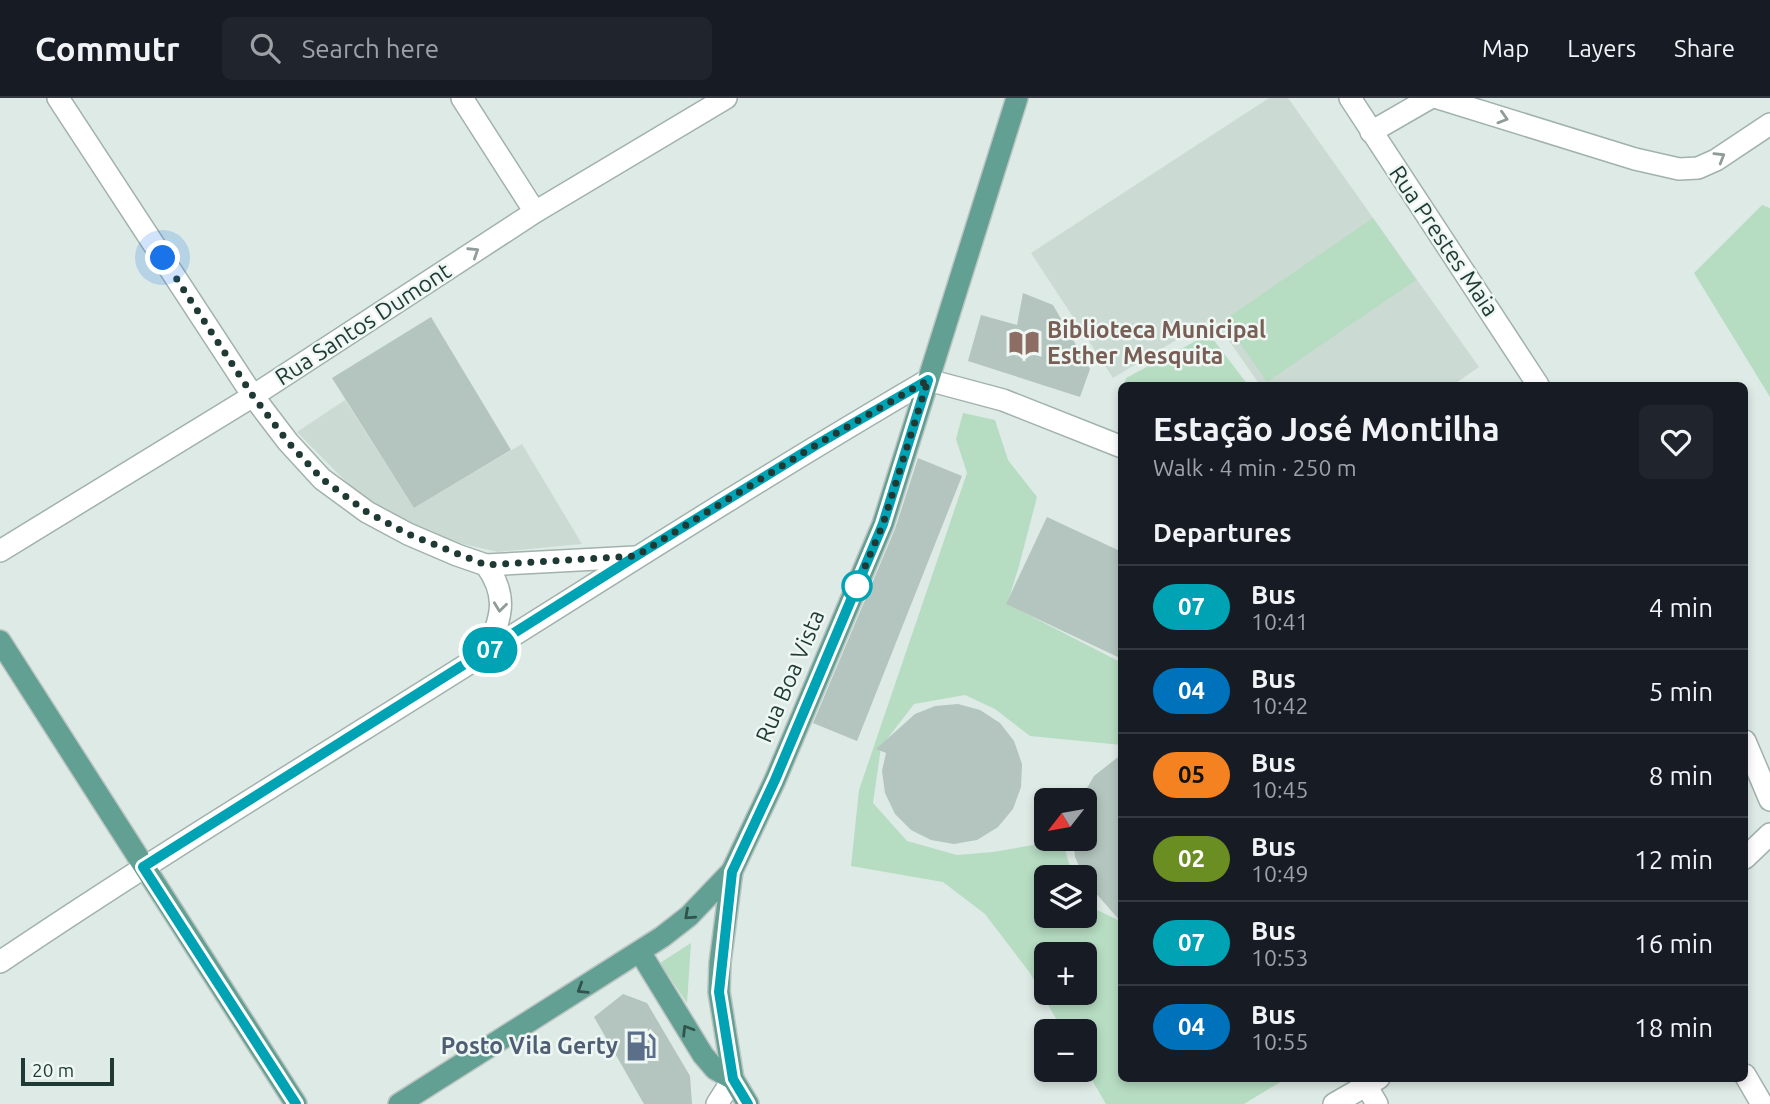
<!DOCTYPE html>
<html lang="en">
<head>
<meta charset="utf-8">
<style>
  body { margin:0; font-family:Ubuntu,sans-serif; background:#20242c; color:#f1f3f6; height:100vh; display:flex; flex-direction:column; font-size:26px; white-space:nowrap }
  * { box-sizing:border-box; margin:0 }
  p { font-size:23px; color:#9ea1a6 }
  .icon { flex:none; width:38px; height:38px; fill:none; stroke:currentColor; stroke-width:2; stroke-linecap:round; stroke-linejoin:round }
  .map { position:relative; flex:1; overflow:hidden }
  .drawer { position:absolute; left:1118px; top:284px; width:630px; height:700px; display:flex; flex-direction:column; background:#171b24; border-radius:10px; box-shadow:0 4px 10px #0003 }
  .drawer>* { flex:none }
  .badge { padding:0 14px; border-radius:23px; font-size:24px; line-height:46px }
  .needle { width:46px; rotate:239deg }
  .controls { position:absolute; left:1034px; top:690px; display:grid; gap:14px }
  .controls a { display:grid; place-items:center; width:63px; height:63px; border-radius:10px; background:#171b24; box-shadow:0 4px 10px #0003; font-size:35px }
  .scale { position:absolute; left:21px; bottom:18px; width:93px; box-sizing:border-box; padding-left:7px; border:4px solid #1f3a34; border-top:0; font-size:19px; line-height:24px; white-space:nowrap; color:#1f3a34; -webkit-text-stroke:5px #eef7f3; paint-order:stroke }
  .you { position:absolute; width:35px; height:35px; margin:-18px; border:5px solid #fff; border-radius:50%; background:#1a73e8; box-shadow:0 0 0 10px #1a73e833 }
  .map>.badge { position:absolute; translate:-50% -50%; box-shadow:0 0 0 4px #fff }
  h2 { padding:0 35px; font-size:26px; line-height:63px }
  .round { display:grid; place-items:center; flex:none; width:74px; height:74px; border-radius:10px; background:#20242c }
  .overview { display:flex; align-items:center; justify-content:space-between; height:119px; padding:0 35px }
  h1 { font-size:33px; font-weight:700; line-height:52px }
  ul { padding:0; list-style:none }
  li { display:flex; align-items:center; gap:21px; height:84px; padding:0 35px; border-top:2px solid #363941 }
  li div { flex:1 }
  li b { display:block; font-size:26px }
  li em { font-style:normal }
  li .badge { min-width:77px; font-weight:700; text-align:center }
  header { display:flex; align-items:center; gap:42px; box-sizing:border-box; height:98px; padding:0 35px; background:#171b24; border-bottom:2px solid #363941 }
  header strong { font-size:33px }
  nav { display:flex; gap:38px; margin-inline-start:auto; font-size:24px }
  .search { width:490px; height:63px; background:#20242c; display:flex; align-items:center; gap:18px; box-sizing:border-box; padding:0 24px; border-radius:10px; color:#9ea1a6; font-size:26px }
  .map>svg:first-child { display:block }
</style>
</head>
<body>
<header>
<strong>Commutr</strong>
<div class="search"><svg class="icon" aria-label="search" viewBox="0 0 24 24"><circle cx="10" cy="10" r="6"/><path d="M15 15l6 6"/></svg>Search here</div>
<nav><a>Map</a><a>Layers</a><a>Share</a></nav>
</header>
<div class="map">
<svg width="1770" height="1006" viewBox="0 0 1770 1006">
  <rect width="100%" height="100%" fill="#deeae5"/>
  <g fill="#ccdad4">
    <path d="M1269,0H1288L1479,269L1453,287H1260L1213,220L1113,280L1031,155Z"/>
    <path d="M345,302L414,410L522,346L582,446L498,454L415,435L361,399L297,334Z"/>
  </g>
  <g fill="#b6dcc2" fill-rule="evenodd">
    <path d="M1762,107L1770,110V299L1694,175Z"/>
    <path d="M1373,120L1416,182L1267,284L1224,222Z"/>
    <path d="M1209,236L1248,287H1124L1126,280Z"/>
    <path d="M963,315L995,322L1008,362L1037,399L1019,468L1007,506L1122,565V647L1030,638L995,611L965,597L914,606L881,649L873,705L907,743L957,757L993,754L1062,742L1073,779H1046V817H1085V800L1093,810L1122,824V980H1287L1244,1006H1106L1085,970V933H1063L1030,875L985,816L943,784L851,768L859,692L967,375L956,341ZM1046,856H1085V894H1046Z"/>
    <path d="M691,845L687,905L660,865Z"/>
  </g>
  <g fill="#b3c5be">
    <path d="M1023,195L1053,207L1090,271L1080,299L968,263L981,217L1017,227Z"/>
    <path d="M431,219L511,352L414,410L332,280Z"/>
    <path d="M918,360L962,378L857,643L813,625L895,431Z"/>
    <path d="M1047,419L1122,454V561L1006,506Z"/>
    <path d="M958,606L980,612L1000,625L1014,643L1022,666L1021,689L1013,711L998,729L977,742L954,746L931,742L911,732L895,716L885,695L882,673L886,655L876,651L915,616L935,608Z"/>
    <path d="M1122,656V825L1087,785L1075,759L1073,740H1085V702H1080L1094,678Z"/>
    <path d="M623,896L647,905L690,978L692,1006H644L594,919Z"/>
  </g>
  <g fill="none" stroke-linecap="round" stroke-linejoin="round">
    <g stroke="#a1b2ac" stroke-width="24">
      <g id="minor">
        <path d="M58,0L253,298L288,344L322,381L367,414L408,436L457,457L486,467L635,459"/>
        <path d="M462,0L535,114"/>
        <path d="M1350,0L1538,287"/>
        <path d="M1438,0L1635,61L1679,71L1698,70L1716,62L1770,26"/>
        <path d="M1371,34L1430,0"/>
        <path d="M0,453L253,298L535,114L726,0"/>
        <path d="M486,467C509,499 501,519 487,554"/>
        <path d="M1745,643L1770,702"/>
        <path d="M1745,760L1770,736"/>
        <path d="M0,864C160,756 324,657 487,554C633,462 779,369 928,282L1003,302L1122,349"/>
        <path d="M1745,977L1762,1006"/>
        <path d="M1366,987L1377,1006"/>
        <path d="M717,1006L733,981"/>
        <path d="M1334,1006L1379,980"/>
      </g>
    </g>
    <g stroke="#bcc4c2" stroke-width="24">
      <g id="major">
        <path d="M0,543L296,1006"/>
        <path d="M640,854L703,957L715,971L733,981L748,1006"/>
        <path d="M733,981L719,894L720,865L732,773L775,682L883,426L1017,0"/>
        <path d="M399,1006L662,839L689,818L732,773"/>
      </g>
    </g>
    <use href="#minor" stroke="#fff" stroke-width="21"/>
    <use href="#major" stroke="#62a094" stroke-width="21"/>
  </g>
  <defs><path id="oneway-chevron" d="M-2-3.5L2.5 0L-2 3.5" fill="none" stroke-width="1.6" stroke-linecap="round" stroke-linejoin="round" transform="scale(1.75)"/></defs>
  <g stroke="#8f9c9a">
    <use href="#oneway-chevron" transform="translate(1503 20) rotate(17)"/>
    <use href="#oneway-chevron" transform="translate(1720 59) rotate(-31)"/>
    <use href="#oneway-chevron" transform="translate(474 154) rotate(-33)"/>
    <use href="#oneway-chevron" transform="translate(500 509) rotate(97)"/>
  </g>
  <g stroke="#30544c">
    <use href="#oneway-chevron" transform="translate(689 817) rotate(138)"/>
    <use href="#oneway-chevron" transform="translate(582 891) rotate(148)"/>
    <use href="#oneway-chevron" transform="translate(687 932) rotate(-122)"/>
  </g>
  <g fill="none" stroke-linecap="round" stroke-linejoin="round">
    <g stroke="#fff" stroke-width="16">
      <path id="line" d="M296,1006L143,769L636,458L816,347L928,282L883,426L775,682L732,774L719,894L733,981L748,1006"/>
    </g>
    <use href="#line" stroke="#00a3b4" stroke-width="10"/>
    <path stroke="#1f3a34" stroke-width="7" stroke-dasharray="0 12.6" d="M163,160L253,298L288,344L322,381L367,414L408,436L486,467L636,458L816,347L928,282L883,426L854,495L857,488"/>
  </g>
  <defs>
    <g id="library-bare" transform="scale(2.415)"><path d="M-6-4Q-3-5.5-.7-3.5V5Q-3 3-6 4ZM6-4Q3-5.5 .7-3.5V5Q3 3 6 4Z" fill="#8d6e63" stroke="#eef7f3" stroke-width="2.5" paint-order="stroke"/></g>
    <g id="fuel-bare" transform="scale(2.415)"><path d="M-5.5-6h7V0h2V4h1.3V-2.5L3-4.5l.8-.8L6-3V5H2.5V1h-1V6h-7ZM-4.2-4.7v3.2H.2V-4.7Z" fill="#5c6f8a" stroke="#eef7f3" stroke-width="2.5" paint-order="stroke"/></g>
  </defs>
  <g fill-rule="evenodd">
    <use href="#library-bare" x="1024" y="245"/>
    <use href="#fuel-bare" x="641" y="948"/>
  </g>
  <circle fill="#fff" stroke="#00a3b4" stroke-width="3.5" cx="857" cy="488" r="14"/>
  <g text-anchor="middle" stroke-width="5" stroke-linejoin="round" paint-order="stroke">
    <g font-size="23" fill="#1f3a34" stroke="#eef7f3">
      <text transform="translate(1444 143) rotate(56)" y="8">Rua Prestes Maia</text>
      <text transform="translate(363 226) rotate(-33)" y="8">Rua Santos Dumont</text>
      <text transform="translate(790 578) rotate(-67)" y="8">Rua Boa Vista</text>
    </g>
    <g font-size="23" font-weight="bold" fill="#785e54" stroke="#eef7f3" text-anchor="start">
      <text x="1047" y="240">Biblioteca Municipal<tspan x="1047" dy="26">Esther Mesquita</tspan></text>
    </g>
    <g font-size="23" font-weight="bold" fill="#4e5e75" stroke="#eef7f3" text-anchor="end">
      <text x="618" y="956">Posto Vila Gerty</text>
    </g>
  </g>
</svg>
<div class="controls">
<a><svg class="needle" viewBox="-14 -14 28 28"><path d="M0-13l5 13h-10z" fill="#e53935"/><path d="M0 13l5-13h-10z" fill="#9ea1a6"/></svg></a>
<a><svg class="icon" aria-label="layers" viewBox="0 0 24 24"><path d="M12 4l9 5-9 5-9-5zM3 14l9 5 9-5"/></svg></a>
<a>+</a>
<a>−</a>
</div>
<div class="scale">20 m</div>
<div class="you" style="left:163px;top:160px"></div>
<b class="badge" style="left:490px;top:552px;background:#00a3b4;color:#fff">07</b>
<section class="drawer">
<div class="overview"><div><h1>Estação José Montilha</h1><p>Walk · 4 min · 250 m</p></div><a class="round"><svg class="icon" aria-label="heart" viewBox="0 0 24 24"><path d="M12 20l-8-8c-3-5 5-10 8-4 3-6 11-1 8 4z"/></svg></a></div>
<h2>Departures</h2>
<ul>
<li><span class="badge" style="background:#00a3b4;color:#fff">07</span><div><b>Bus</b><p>10:41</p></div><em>4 min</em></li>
<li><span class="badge" style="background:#0072bc;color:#fff">04</span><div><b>Bus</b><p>10:42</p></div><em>5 min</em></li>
<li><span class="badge" style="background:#f58220;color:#111">05</span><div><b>Bus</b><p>10:45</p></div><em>8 min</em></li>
<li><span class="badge" style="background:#6b8e23;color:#fff">02</span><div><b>Bus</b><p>10:49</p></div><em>12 min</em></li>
<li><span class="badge" style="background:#00a3b4;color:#fff">07</span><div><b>Bus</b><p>10:53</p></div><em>16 min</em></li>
<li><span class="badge" style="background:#0072bc;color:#fff">04</span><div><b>Bus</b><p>10:55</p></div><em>18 min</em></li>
</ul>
</section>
</div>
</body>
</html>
